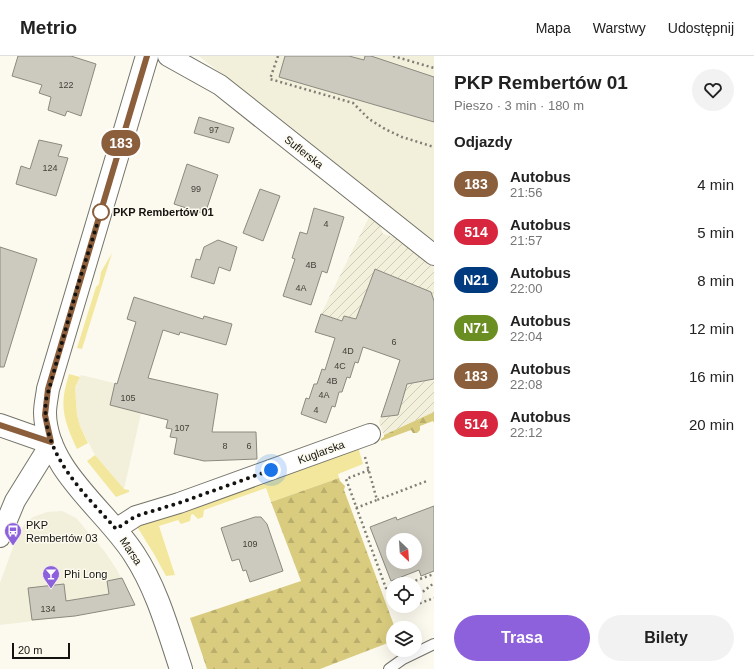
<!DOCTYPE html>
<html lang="pl">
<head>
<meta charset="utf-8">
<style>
  body { margin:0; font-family:Helvetica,sans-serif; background:#f2f2f2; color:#222; height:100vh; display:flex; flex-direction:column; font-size:15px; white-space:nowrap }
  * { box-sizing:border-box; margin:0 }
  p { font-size:13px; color:#767676 }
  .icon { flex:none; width:22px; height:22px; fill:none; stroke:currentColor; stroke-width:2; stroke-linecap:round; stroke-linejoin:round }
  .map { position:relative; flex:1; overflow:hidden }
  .drawer { display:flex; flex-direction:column; background:#fff; width:320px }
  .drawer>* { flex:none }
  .badge { padding:0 8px; border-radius:13px; font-size:14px; line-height:26px }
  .needle { width:26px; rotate:155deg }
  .fabs { position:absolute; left:386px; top:477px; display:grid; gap:8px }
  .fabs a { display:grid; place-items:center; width:36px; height:36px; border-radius:50%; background:#fff; box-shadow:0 4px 16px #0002; font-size:20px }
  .scale { position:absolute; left:12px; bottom:10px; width:58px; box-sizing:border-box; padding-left:4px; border:2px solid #14130f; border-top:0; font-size:11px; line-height:14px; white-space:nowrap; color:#14130f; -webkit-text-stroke:3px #fcfaee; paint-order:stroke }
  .you { position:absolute; width:20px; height:20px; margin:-10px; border:3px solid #fff; border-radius:50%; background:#1a73e8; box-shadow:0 0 0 6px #1a73e833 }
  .map>.badge { position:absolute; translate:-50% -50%; box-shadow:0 0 0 2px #fff }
  h2 { padding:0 20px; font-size:15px; line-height:36px }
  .round { display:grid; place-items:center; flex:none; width:42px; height:42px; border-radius:21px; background:#f2f2f2 }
  .overview { display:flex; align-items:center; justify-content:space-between; height:68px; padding:0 20px }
  h1 { font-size:19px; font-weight:700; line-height:30px }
  .action { display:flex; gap:8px; margin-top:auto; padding:8px 20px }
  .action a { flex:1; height:46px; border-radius:24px; background:#8d61dc; color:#fff; font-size:16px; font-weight:700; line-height:46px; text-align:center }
  .action a+a { background:#f2f2f2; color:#222 }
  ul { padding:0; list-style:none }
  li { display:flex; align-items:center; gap:12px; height:48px; padding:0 20px }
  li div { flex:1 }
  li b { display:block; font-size:15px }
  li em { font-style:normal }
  li .badge { min-width:44px; font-weight:700; text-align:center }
  header { display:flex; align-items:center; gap:24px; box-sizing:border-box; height:56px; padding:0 20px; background:#fff; border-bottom:1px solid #e0e0e0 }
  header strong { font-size:19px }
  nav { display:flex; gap:22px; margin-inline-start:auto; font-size:14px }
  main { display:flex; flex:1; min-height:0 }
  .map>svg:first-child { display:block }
</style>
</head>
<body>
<header>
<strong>Metrio</strong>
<nav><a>Mapa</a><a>Warstwy</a><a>Udostępnij</a></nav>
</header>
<main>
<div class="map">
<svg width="434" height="613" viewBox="0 0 434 613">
  <defs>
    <pattern id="industrial-furrows" width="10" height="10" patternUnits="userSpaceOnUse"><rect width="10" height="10" fill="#f2efdb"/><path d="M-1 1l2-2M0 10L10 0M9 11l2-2" fill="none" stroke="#cfccbb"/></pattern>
    <pattern id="forest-firs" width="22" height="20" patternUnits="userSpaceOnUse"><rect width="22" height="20" fill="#d9cc7e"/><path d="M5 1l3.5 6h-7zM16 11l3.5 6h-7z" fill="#b9ae6c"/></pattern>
  </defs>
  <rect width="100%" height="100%" fill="#fcfaee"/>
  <g fill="#f2efdb">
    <path d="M199,0H434V188Z"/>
    <path d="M81,319L146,335L124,433L95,399L80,370L77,359L75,331Z"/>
    <path d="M62,455L76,462L105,496L117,514L135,549L75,560L0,569V527L19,475L25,468L33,461L47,456Z"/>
  </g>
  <path fill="url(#industrial-furrows)" d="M369,161L380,169L383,178L399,182L434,210V356L384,379L379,366L400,304L375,295L315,276L321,258Z"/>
  <g fill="#f3e79d">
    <path d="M112,197L82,293L77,292L96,231L99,228L101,216Z"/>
    <path d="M69,318L80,321L75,331L77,359L80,370L88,387L77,393C69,376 61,358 64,339C65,332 67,325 69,318Z"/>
    <path d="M358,391L363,408L338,418L339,422L271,446L266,432L204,454L203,461L198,463L193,458L191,459L190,465L181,468L178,464L159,470L175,519L166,520L154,498L136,469Z"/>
    <path d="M95,399L124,433L129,434V436L116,441L87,405Z"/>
  </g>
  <g fill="url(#forest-firs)">
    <path d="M434,356V367L433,365L420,370V374L417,377H413L411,374L381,385V383L384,381V379Z"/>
    <path d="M339,422L340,425L345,430L344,434L395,572H393V585L320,613H207L190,562L301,525L271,446Z"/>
  </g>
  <g fill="#cccabe" stroke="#8b8a7f" fill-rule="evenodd">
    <path d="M18,0H71L96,8L81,60L67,55L65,60L48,54L51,41L39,37L42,29L12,20Z"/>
    <path d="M285,0H349L364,4L365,0H371L434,21V66L279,21Z"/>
    <path d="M199,61L234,72L229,87L194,77Z"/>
    <path d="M39,84L62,89L58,100L68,102L56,140L16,128L21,110L30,113Z"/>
    <path d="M187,108L218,119L205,158L174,148Z"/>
    <path d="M260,133L280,140L263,185L243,177Z"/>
    <path d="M314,152L344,161L327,217L322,215L311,249L283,240L295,203L292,202L300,176L307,178Z"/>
    <path d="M218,184L237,191L230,215L219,211L214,228L191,221L196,203L200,204L204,191Z"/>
    <path d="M0,191L37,203L4,311H0Z"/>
    <path d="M375,213L431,236L434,245V323L407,328L398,359L381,361L400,304L363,291L358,307L355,306L350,322L347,321L342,336H339L335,351L332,350L326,367L301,358L306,342L309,343L314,328H317L322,313L325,314L335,282L315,276L321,258L342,265L344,260L356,263Z"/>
    <path d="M134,241L203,263L204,260L232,268L226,289L180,276L179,279L163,274L148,322L218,338L212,376H256L257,403L204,405L174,398L177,382L170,381L172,373L166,372L168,364L110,349L115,327L117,328L136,266L127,263Z"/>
    <path d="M434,450V515L421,520L419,514L391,525L370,471L396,461L397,464ZM393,484H415V506H393Z"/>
    <path d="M255,461H261L267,468L283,515L250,526L246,514L243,515L239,503L232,505L221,472Z"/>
    <path d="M122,522L135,549L75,560L32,564L28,532L64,528L66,545L109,538L107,525Z"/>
  </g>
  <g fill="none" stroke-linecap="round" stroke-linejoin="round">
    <g stroke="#757469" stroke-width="12">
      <path id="lane" d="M389,613L403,603L434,588"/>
    </g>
    <g stroke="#757469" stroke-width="22">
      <g id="street">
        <path d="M168,0L220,29L434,199"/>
        <path d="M116,473L136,460L179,447L370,378"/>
        <path d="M0,481L15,445L51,387"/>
      </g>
    </g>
    <g stroke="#757469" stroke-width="24">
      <g id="secondary">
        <path d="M147,0L48,333C47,341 45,349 45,357C46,414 106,454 134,498C157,533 168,574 181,613"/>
        <path d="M0,369L51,387"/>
      </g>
    </g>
    <g stroke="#807f77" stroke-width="2.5" stroke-dasharray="2 3" stroke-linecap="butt">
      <path d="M278,0L270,23L353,47L369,63L385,73L402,81L434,91"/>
      <path d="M393,0L434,12"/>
      <path d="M365,401L377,444L427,425"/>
      <path d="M369,414L346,423L387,535L393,533"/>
      <path d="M356,452L377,444"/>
      <path d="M406,528L434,518"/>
      <path d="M415,542L434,527"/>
      <path d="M415,549L434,542"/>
      <path d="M408,550V551L412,550"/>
    </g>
    <use href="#lane" stroke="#fff" stroke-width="10"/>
    <use href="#street" stroke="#fff" stroke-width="20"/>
    <use href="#secondary" stroke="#fff" stroke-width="22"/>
  </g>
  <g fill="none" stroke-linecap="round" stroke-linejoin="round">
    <g stroke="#fff" stroke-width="9">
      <path id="line" d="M0,369L51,386L45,359L48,333L147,0"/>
    </g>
    <use href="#line" stroke="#8b5e3c" stroke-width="6"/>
    <path stroke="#14130f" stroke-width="4" stroke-dasharray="0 7.2" d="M101,156L78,229L46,344C40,397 84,437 116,473L136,460L179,447L271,414"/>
  </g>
  <defs>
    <g id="bus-pin" transform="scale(0.9)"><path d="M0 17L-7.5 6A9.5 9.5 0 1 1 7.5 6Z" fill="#8d61dc" stroke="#fcfaee"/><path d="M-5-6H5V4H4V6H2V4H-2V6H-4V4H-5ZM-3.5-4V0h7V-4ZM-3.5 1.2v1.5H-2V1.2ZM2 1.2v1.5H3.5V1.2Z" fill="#fff"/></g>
    <g id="bar-pin" transform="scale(0.9)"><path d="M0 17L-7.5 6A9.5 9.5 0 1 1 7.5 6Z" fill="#8d61dc" stroke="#fcfaee"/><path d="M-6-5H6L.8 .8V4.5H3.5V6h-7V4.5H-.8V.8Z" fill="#fff"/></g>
  </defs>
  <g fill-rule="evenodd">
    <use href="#bus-pin" x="13" y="475"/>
    <use href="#bar-pin" x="51" y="518"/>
  </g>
  <circle fill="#fff" stroke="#8b5e3c" stroke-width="2" cx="101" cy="156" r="8"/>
  <g text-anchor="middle" stroke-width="3" stroke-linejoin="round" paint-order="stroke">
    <g font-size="9" fill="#42413b">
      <text x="66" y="32">122</text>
      <text x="214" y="77">97</text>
      <text x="50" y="115">124</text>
      <text x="196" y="136">99</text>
      <text x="326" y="171">4</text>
      <text x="311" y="212">4B</text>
      <text x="301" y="235">4A</text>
      <text x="394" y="289">6</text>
      <text x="348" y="298">4D</text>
      <text x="340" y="313">4C</text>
      <text x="332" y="328">4B</text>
      <text x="324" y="342">4A</text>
      <text x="128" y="345">105</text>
      <text x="316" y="357">4</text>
      <text x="182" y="375">107</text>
      <text x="225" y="393">8</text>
      <text x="249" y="393">6</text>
      <text x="250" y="491">109</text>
      <text x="48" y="556">134</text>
    </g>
    <g font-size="11" fill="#14130f" stroke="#fcfaee">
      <text transform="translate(304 96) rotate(38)" y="4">Suflerska</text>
      <text transform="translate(321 396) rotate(-20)" y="4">Kuglarska</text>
      <text transform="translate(131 495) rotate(56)" y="4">Marsa</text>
    </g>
    <g font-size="11" font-weight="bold" fill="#14130f" stroke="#fcfaee" text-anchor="start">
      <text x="113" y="160">PKP Rembertów 01</text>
    </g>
    <g font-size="11" fill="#14130f" stroke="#fcfaee" text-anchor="start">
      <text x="26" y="473">PKP<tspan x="26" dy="13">Rembertów 03</tspan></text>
      <text x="64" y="522">Phi Long</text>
    </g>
  </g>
</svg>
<div class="fabs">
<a><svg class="needle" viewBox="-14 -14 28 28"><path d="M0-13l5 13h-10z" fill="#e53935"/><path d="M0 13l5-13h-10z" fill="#767676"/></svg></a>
<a><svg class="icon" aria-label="locate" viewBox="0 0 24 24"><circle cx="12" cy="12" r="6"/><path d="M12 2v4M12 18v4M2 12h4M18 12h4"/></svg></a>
<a><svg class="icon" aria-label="layers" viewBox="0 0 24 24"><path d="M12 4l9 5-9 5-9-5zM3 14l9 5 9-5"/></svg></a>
</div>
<div class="scale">20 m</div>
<div class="you" style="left:271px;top:414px"></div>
<b class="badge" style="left:121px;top:87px;background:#8b5e3c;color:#fff">183</b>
</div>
<section class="drawer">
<div class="overview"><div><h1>PKP Rembertów 01</h1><p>Pieszo · 3 min · 180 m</p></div><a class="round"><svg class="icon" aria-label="heart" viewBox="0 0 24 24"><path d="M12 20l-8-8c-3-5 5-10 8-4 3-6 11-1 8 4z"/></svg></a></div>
<h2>Odjazdy</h2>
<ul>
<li><span class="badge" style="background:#8b5e3c;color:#fff">183</span><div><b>Autobus</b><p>21:56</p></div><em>4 min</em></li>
<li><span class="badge" style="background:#d7263d;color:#fff">514</span><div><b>Autobus</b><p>21:57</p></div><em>5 min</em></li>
<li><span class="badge" style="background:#003b80;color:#fff">N21</span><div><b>Autobus</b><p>22:00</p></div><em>8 min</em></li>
<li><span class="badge" style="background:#6b8e23;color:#fff">N71</span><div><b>Autobus</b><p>22:04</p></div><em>12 min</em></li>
<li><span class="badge" style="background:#8b5e3c;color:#fff">183</span><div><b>Autobus</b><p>22:08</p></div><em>16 min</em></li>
<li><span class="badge" style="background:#d7263d;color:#fff">514</span><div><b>Autobus</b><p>22:12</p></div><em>20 min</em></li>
</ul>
<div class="action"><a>Trasa</a><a>Bilety</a></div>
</section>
</main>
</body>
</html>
